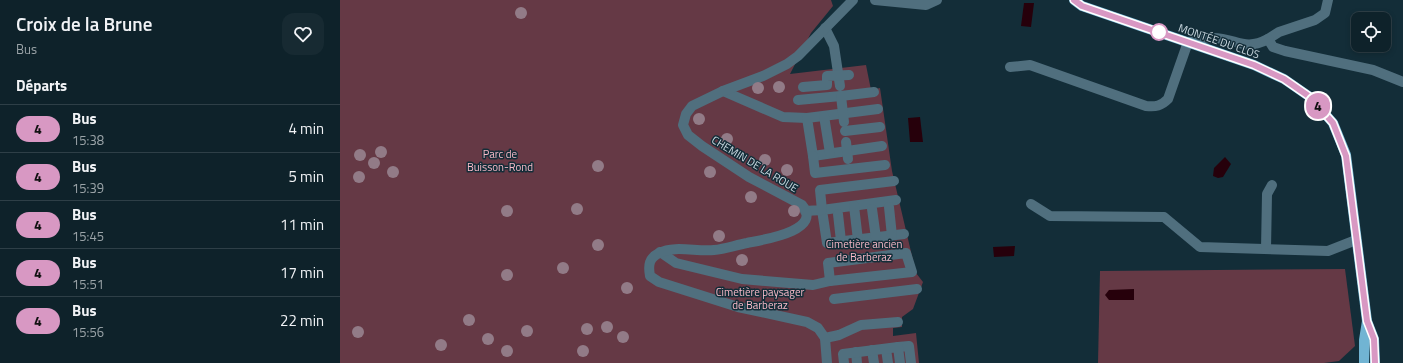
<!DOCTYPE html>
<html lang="fr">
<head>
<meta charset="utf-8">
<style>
  body { margin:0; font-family:"Titillium Web",sans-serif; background:#172a32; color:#f1f3f6; height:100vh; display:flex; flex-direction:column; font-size:15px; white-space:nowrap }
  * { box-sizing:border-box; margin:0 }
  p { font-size:13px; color:#9ba4a8 }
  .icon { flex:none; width:22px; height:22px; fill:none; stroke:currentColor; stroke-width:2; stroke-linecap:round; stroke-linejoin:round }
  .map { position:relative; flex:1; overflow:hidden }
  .sheet { display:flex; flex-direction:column; background:#0e222a; width:340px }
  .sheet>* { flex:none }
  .badge { padding:0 8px; border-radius:13px; font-size:14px; line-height:26px }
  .fabs { position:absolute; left:1011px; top:12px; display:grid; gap:8px }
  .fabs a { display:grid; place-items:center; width:40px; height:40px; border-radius:8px; background:#0e222a; box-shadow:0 2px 6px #0003,0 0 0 1px #2e3f47; font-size:20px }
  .map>.badge { position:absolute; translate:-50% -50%; box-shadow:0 0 0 2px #fff }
  h2 { padding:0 16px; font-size:15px; line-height:36px }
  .round { display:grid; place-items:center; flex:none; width:42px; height:42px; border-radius:12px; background:#172a32 }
  .headline { display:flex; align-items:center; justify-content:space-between; height:68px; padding:0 16px }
  h1 { font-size:19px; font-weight:600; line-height:30px }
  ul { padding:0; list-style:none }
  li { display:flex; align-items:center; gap:12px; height:48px; padding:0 16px; border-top:1px solid #2e3f47 }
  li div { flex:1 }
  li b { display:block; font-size:15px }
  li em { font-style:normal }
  li .badge { min-width:44px; font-weight:700; text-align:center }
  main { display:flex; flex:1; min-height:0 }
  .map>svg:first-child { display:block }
</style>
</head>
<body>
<main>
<section class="sheet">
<div class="headline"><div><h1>Croix de la Brune</h1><p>Bus</p></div><a class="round"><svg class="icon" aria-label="heart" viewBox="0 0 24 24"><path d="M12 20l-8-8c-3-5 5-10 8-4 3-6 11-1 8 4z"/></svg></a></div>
<h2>Départs</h2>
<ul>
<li><span class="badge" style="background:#d898c3;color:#111">4</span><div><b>Bus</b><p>15:38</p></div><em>4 min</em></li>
<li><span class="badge" style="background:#d898c3;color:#111">4</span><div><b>Bus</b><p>15:39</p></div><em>5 min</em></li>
<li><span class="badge" style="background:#d898c3;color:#111">4</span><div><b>Bus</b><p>15:45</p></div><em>11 min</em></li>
<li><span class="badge" style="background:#d898c3;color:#111">4</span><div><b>Bus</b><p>15:51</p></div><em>17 min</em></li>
<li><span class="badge" style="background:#d898c3;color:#111">4</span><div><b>Bus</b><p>15:56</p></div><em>22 min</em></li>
</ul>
</section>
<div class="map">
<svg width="1063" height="363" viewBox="0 0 1063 363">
  <rect width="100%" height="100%" fill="#132d38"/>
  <g fill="#653945">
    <path d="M0,0H491L493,6L471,33L450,74L526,65L531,90L540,88L552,171L576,273L583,282L573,309L562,317V327L553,328V336L576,333L579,363H0Z"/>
    <path d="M1005,269L1015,346L999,361L984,363H758L760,271Z"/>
  </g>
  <g fill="#26000b">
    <path d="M684,3H694L691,27L681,26Z"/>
    <path d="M580,117L583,142H570L568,118Z"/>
    <path d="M885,157L891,164L883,177L878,178L873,176L874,168Z"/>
    <path d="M675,246L674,256L654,257L653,247Z"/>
    <path d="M794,289V300H769L765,295L769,290Z"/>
  </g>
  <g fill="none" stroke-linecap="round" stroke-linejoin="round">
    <g stroke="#506f7e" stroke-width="10">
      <path d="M535,0L586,5L597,0"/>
      <path d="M485,28L494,46L500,86"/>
      <path d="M928,39L939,32L975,20L985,13L988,0"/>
      <path d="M670,67L690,65L806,106C816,107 821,106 828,99L848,42C856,41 865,38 873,38C896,38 904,52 928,39L933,47L945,51L1033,70L1063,82"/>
      <path d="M463,87L487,85V76L509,75"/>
      <path d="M383,91L443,117L467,118"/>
      <path d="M458,100L501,96"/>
      <path d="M538,109L467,118L473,156L542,146"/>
      <path d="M484,116L490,153"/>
      <path d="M504,122L501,96L534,92"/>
      <path d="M505,131L540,127"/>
      <path d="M506,142L508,159"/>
      <path d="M473,156L475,173L545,165"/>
      <path d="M556,200L482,210L487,243L564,234"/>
      <path d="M691,204L710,216L824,217L860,247L988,251L1016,240"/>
      <path d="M514,206L518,240"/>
      <path d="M549,207L552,236"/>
      <path d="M532,209L536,238"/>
      <path d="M465,211L482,210L480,190L554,181"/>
      <path d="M498,214L501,241"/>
      <path d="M926,249L927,194L932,185"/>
      <path d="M320,252L336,263L402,279L473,285L490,281"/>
      <path d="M566,253L572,272L490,281L488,263Z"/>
      <path d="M494,299L577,289"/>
      <path d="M485,338L499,335L521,325L558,322"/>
      <path d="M558,347L569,346L571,363"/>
      <path d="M546,349L548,363"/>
      <path d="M532,350L534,363"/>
      <path d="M516,352L517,363"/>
      <path d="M487,363L485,338L478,328L467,322L398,307L319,282L310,276C308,265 309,258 319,253C335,245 357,252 374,250C385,249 396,245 407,243C421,240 484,231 462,205L409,177L362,146L348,135L343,125L346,114L352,106L383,91L423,76L447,64L458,56L513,0"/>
      <path d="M504,363L503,354L558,347L560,363"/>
    </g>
    <g stroke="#71b4d3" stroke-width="10">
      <path d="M734,0L742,6L914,65L944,79L970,97L993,123L1006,155L1027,321L1034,339L1035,363"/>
      <path d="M1024,363V340L1027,321"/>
    </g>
  </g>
  <g fill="#927b87">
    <circle cx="181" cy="13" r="6"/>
    <circle cx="439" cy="87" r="6"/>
    <circle cx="418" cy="88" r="6"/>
    <circle cx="359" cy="119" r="6"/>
    <circle cx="387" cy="139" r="6"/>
    <circle cx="41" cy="152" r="6"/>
    <circle cx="20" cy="155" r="6"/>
    <circle cx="425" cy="160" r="6"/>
    <circle cx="34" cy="163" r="6"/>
    <circle cx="258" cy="166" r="6"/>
    <circle cx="447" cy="170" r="6"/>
    <circle cx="53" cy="172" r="6"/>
    <circle cx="370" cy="172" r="6"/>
    <circle cx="19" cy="177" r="6"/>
    <circle cx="411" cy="197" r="6"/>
    <circle cx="237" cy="209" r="6"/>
    <circle cx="167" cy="211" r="6"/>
    <circle cx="454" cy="211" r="6"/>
    <circle cx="379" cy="236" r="6"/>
    <circle cx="258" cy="245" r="6"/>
    <circle cx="402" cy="260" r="6"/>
    <circle cx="223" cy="268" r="6"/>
    <circle cx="167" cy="275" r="6"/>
    <circle cx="287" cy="288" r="6"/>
    <circle cx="129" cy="320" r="6"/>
    <circle cx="267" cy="327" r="6"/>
    <circle cx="247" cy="329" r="6"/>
    <circle cx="187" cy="331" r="6"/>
    <circle cx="18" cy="332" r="6"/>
    <circle cx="283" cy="337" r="6"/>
    <circle cx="148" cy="339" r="6"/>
    <circle cx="101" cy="345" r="6"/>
    <circle cx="167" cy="351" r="6"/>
    <circle cx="243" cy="351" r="6"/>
  </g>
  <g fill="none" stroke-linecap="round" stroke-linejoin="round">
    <g stroke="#fff" stroke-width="9">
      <path id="line" d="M734,0L742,6L914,65L944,79L970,97L993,123L1006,156L1027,321L1034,339L1035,363"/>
    </g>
    <use href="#line" stroke="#d898c3" stroke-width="6"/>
  </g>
  <circle fill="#fff" stroke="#d898c3" stroke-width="2" cx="819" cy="32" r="8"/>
  <g text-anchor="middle" stroke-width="3" stroke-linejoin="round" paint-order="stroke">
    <g font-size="11" fill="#cbd9e1" stroke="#132d38">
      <text transform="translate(879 41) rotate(19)" y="4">MONTÉE DU CLOS</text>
      <text transform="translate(415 164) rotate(31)" y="4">CHEMIN DE LA ROUE</text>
    </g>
    <g font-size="11" fill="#f9bac8" stroke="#132d38">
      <text x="160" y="158">Parc de<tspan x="160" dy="13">Buisson-Rond</tspan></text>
      <text x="524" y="248">Cimetière ancien<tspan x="524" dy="13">de Barberaz</tspan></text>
      <text x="420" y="296">Cimetière paysager<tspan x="420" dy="13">de Barberaz</tspan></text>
    </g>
  </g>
</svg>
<div class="fabs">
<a><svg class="icon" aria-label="locate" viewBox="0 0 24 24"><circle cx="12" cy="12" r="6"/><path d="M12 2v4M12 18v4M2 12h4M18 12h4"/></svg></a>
</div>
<b class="badge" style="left:978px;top:106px;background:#d898c3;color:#111">4</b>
</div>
</main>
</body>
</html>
